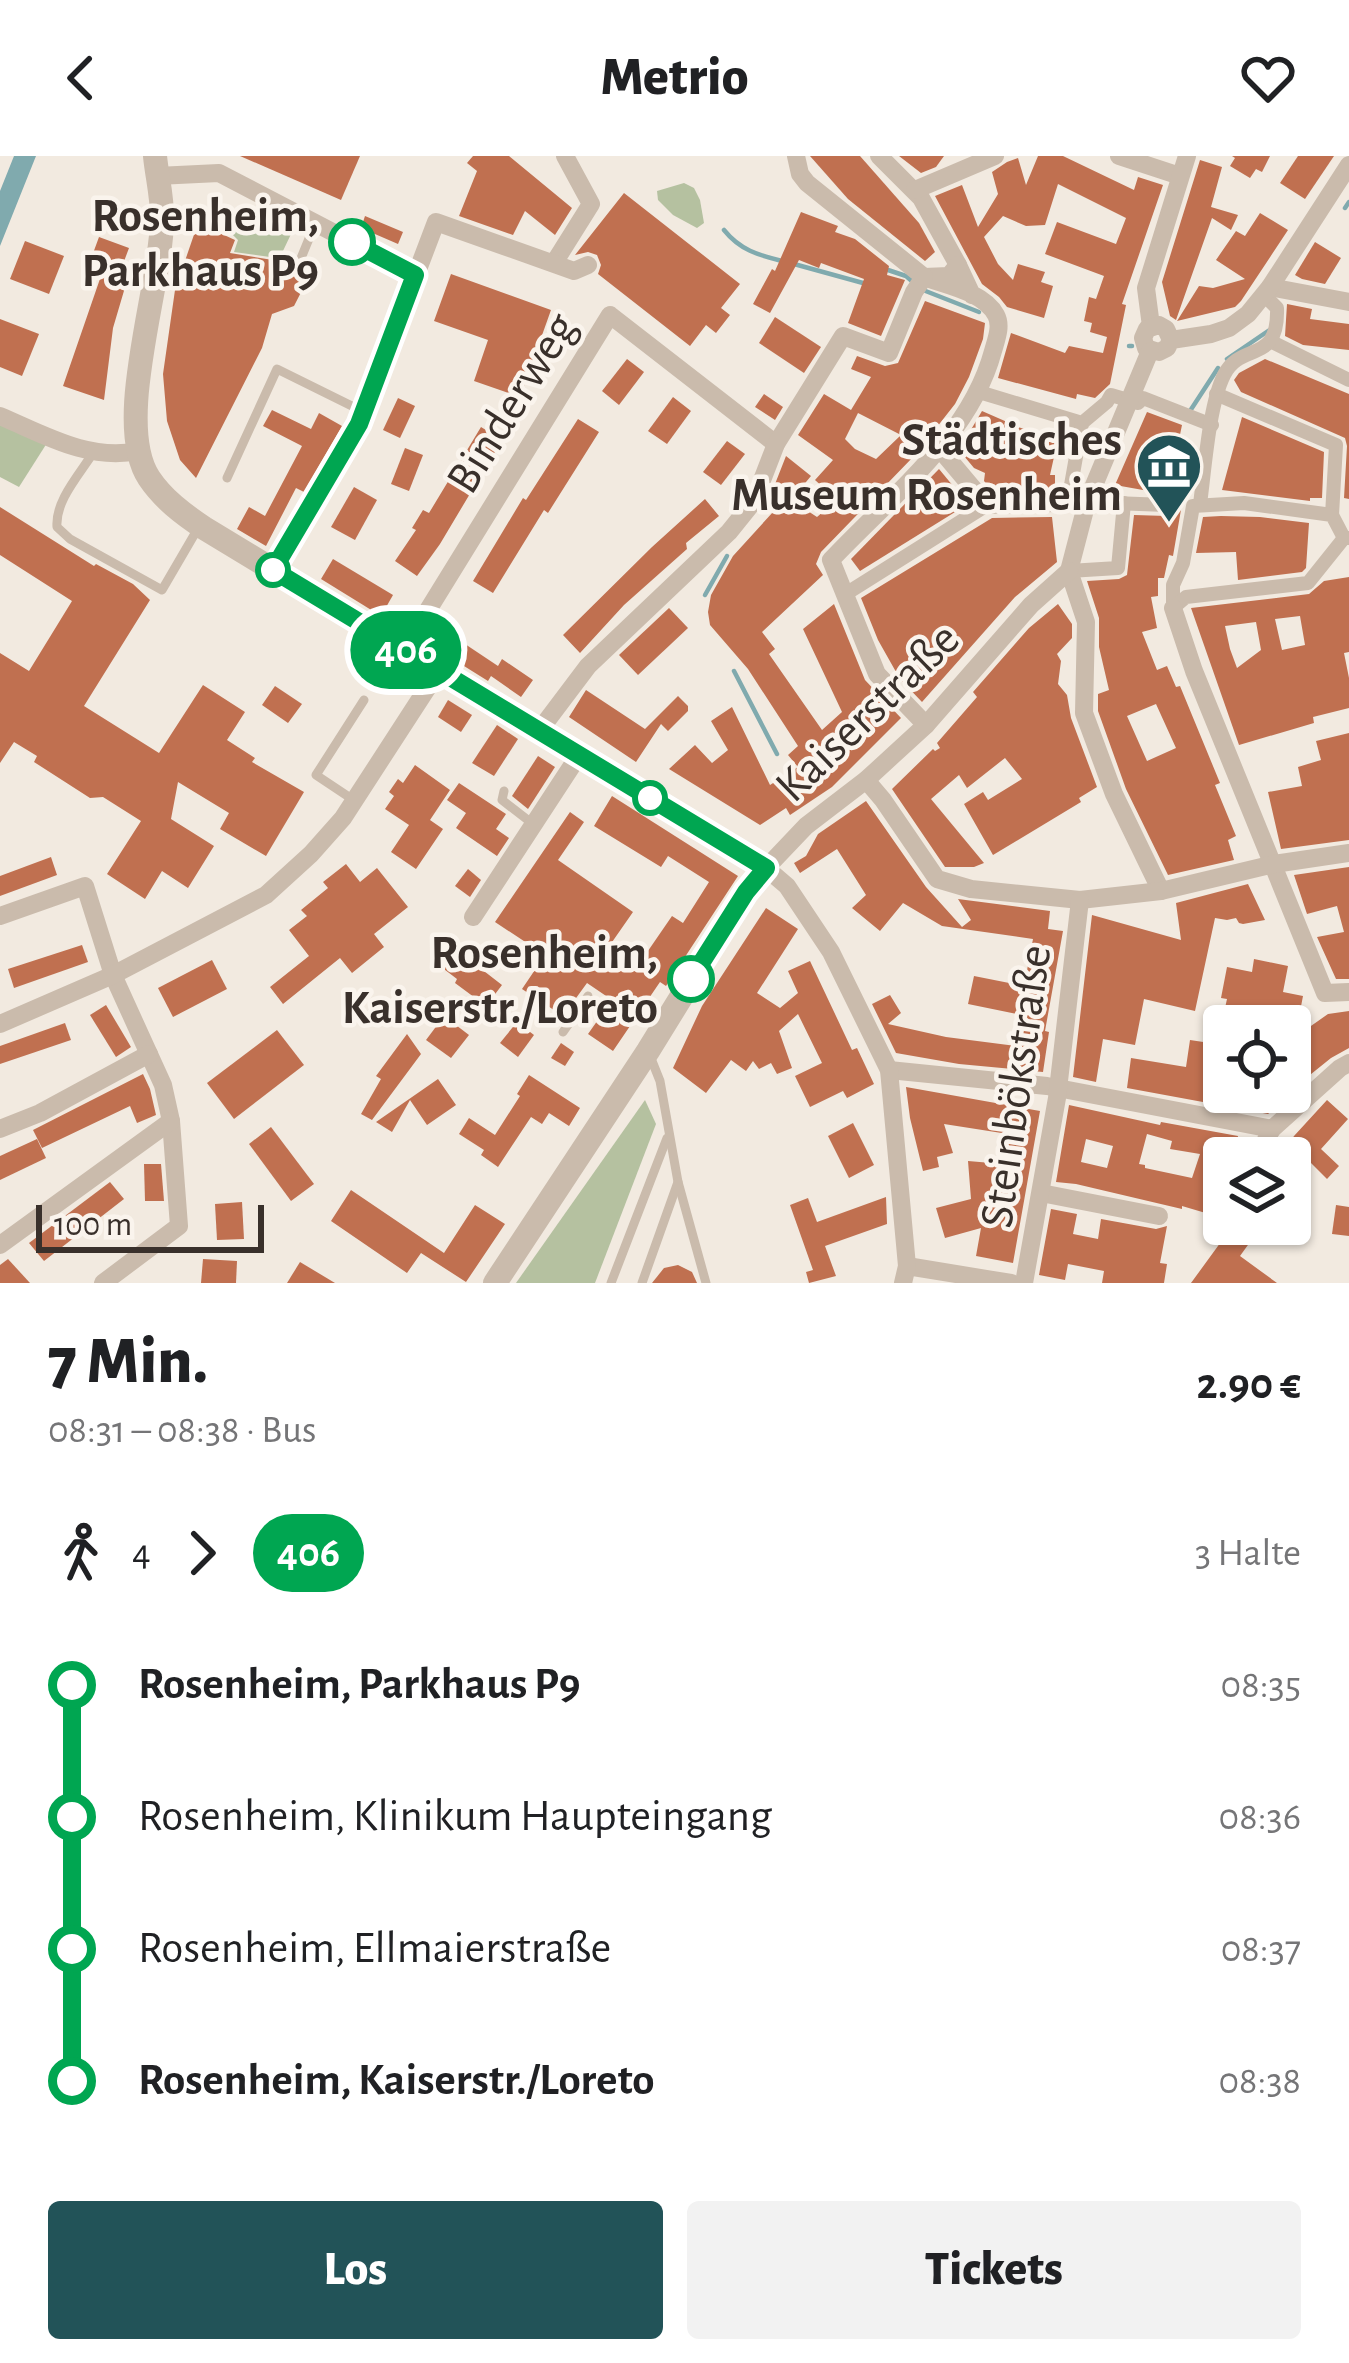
<!DOCTYPE html>
<html lang="de">
<head>
<meta charset="utf-8">
<style>
  body { margin:0; font-family:"Alegreya Sans",sans-serif; background:#f2f2f2; color:#202124; height:100vh; display:flex; flex-direction:column; font-size:45px; white-space:nowrap }
  * { box-sizing:border-box; margin:0 }
  p { font-size:39px; color:#757577 }
  .icon { flex:none; width:66px; height:66px; fill:none; stroke:currentColor; stroke-width:2; stroke-linecap:round; stroke-linejoin:round }
  .map { position:relative; height:1127px; overflow:hidden }
  .sheet { display:flex; flex-direction:column; background:#fff; flex:1 }
  .sheet>* { flex:none }
  .badge { padding:0 24px; border-radius:39px; font-size:42px; line-height:78px }
  .controls { position:absolute; left:1203px; top:849px; display:grid; gap:24px }
  .controls a { display:grid; place-items:center; width:108px; height:108px; border-radius:12px; background:#fff; box-shadow:0 3px 9px #0004; font-size:60px }
  .scale { position:absolute; left:36px; bottom:30px; width:228px; box-sizing:border-box; padding-left:12px; border:6px solid #39302b; border-top:0; font-size:33px; line-height:42px; white-space:nowrap; color:#39302b; -webkit-text-stroke:9px #faf4ed; paint-order:stroke }
  .map>.badge { position:absolute; translate:-50% -50%; box-shadow:0 0 0 6px #fff }
  .legs { display:flex; align-items:center; gap:18px; height:132px; padding:0 48px; font-size:39px }
  .legs p { margin-inline-start:auto }
  .summary { display:flex; align-items:center; justify-content:space-between; height:204px; padding:0 48px }
  h1 { font-size:66px; font-weight:800; line-height:90px }
  .primary-button { display:flex; gap:24px; margin-top:auto; padding:24px 48px }
  .primary-button a { flex:1; height:138px; border-radius:12px; background:#225358; color:#fff; font-size:48px; font-weight:800; line-height:138px; text-align:center }
  .primary-button a+a { background:#f2f2f2; color:#202124 }
  ul { padding:0 48px; list-style:none }
  li { display:flex; align-items:center; gap:42px; height:132px; font-size:45px }
  li i { display:grid; place-items:center; width:18px; height:100%; margin:0 15px; background:currentColor }
  li i::after { content:''; width:30px; height:30px; margin:-15px; border:9px solid; border-radius:50%; background:#fff }
  li p { margin-inline-start:auto }
  li:first-child i { background:linear-gradient(#0000 50%,currentColor 0) }
  li:last-child i { background:linear-gradient(currentColor 50%,#0000 0) }
  header { display:flex; justify-content:space-between; align-items:center; height:156px; padding:0 48px; background:#fff; font-size:54px; font-weight:800 }
  .map>svg:first-child { display:block }
</style>
</head>
<body>
<header><svg class="icon" aria-label="back" viewBox="0 0 24 24"><path d="M15 5l-7 7 7 7"/></svg>Metrio<svg class="icon" aria-label="heart" viewBox="0 0 24 24"><path d="M12 20l-8-8c-3-5 5-10 8-4 3-6 11-1 8 4z"/></svg></header>
<div class="map">
<svg width="1349" height="1127" viewBox="0 0 1349 1127">
  <rect width="100%" height="100%" fill="#f2eae0"/>
  <g fill="#b5c1a0">
    <path d="M684,27L694,32L700,44L704,67L697,72L673,59L658,44L657,35Z"/>
    <path d="M245,53L292,76L282,97L270,101L234,96L238,84L228,74L233,55Z"/>
    <path d="M0,269L47,287L19,331L0,321Z"/>
    <path d="M645,944L656,968L595,1127H516Z"/>
  </g>
  <path fill="#80aaae" d="M14,0H36L0,90V35Z"/>
  <g fill="none" stroke-linecap="round" stroke-linejoin="round">
    <g stroke="#80aaae" stroke-width="4.5">
      <path d="M1345,52L1349,46"/>
      <path d="M724,74C740,94 758,99 782,105"/>
      <path d="M794,108L863,127"/>
      <path d="M888,114L906,120L914,127"/>
      <path d="M923,134L979,156"/>
      <path d="M1129,190H1132"/>
      <path d="M1227,203L1271,173"/>
      <path d="M1190,255L1218,212"/>
      <path d="M705,439L727,400"/>
      <path d="M734,515L777,598"/>
    </g>
  </g>
  <g fill="#c07050" fill-rule="evenodd">
    <path d="M240,0H360L341,44Z"/>
    <path d="M473,0H509L572,52L555,79L525,55L513,79L459,60L477,15L467,7Z"/>
    <path d="M810,0H860L919,67L935,96L925,105L848,43Z"/>
    <path d="M899,0H944L936,11L921,17Z"/>
    <path d="M1038,0H1063L1134,34L1138,21L1163,29L1122,148L1126,149L1110,228L1095,242L1077,238L1076,243L998,222L1011,177L1065,197L1069,190L1103,197L1107,181L1090,176L1092,167L1084,165L1089,141L1096,143L1104,120L1045,98L1057,66L1116,88L1126,62L1058,28L1045,69L1026,70L1003,60L984,81L998,108L1013,124L1018,108L1045,116L1041,126L1053,130L1044,162L1007,151L999,141L982,128L935,40L962,29L978,71L998,38L992,16L1007,6L1018,2L1026,29Z"/>
    <path d="M1232,0H1270L1262,16L1256,13L1250,22L1230,10L1235,2Z"/>
    <path d="M1298,0H1334L1305,43L1280,27Z"/>
    <path d="M1200,4L1222,11L1211,51L1238,59L1231,74L1212,62L1176,164L1170,160L1162,126Z"/>
    <path d="M624,37L740,128L721,152L730,159L716,177L706,169L690,190L598,118L601,109L597,99L588,96L575,99Z"/>
    <path d="M801,56L838,70L835,76L855,83L889,110L887,119L905,124L881,180L848,167L864,123L821,107L819,112L799,104L770,157L753,148L772,113L775,115Z"/>
    <path d="M1260,57L1288,74L1241,145L1235,151L1177,165L1199,130L1213,132L1245,123L1216,104L1236,75L1245,80Z"/>
    <path d="M365,60L403,76L398,88L361,72Z"/>
    <path d="M198,67L235,84L230,97L279,105L281,112H288L295,121L302,120L307,111H314L294,150L272,158L262,192L196,322L180,304L167,265L163,218L175,134Z"/>
    <path d="M99,81L129,92L117,124L126,128L113,172L104,244L63,230L102,117L88,111Z"/>
    <path d="M25,85L64,100L49,138L10,123Z"/>
    <path d="M1315,86L1341,102L1325,128L1302,123L1295,119Z"/>
    <path d="M451,118L551,154L520,241L474,225L488,184L434,165Z"/>
    <path d="M925,145L985,167L983,183L969,221L955,248L915,299L821,396L816,408L823,419L762,476L775,493L769,498L822,574L842,556L803,473L834,448L865,524L901,562L832,631L790,659L786,652L760,669L669,613L695,589L712,607L728,594L711,565L732,551L770,629L798,611L788,599L798,590L748,513L710,469L708,456L711,439L733,400L773,356L766,351L786,300L811,320L791,344L817,361L837,344L815,324L833,304L798,279L824,238L851,254L871,221L851,213L857,200L885,210L898,207ZM858,257L901,279L876,303L855,293L845,283Z"/>
    <path d="M1287,148L1312,153L1310,163L1349,168V194L1303,189L1285,180Z"/>
    <path d="M775,161L821,191L804,217L759,187Z"/>
    <path d="M0,163L39,178L22,220L0,211Z"/>
    <path d="M627,203L644,216L619,249L602,235Z"/>
    <path d="M1265,203L1349,238V343L1344,342L1347,290L1345,282L1241,236L1234,224L1239,217Z"/>
    <path d="M764,238L783,251L775,264L755,251Z"/>
    <path d="M673,241L691,255L667,288L648,275Z"/>
    <path d="M398,242L415,250L400,282L383,274Z"/>
    <path d="M272,254L311,273L319,257L342,270L304,336L296,332L266,390L237,373L249,351L265,360L302,290L263,270Z"/>
    <path d="M982,255L1021,272L1058,283L1050,319H1055V333L993,335L984,325L985,317L974,312L959,294Z"/>
    <path d="M1147,256L1182,269L1175,303L1194,307L1189,340L1182,348L1173,400L1169,399L1164,422H1158V440L1151,441L1157,472L1142,476L1157,514L1167,510L1176,531L1180,530L1220,627L1215,629L1236,680L1228,684L1234,704L1168,719L1126,633L1098,555V538L1109,534L1099,491V462L1087,425L1119,423L1127,419L1134,359L1167,360L1176,354V345L1171,339L1115,329ZM1156,548L1176,592L1147,605L1127,560Z"/>
    <path d="M1242,261L1324,296L1322,342H1310V345L1222,334Z"/>
    <path d="M578,263L599,276L548,357L544,354L493,437L473,425L523,342L526,344Z"/>
    <path d="M481,271L502,284L440,388L417,420L395,405L416,374L412,372L423,354L429,357Z"/>
    <path d="M727,285L745,298L721,329L703,316Z"/>
    <path d="M405,292L423,299L409,335L391,328Z"/>
    <path d="M939,313L968,348L860,415L851,403Z"/>
    <path d="M354,331L377,344L355,384L331,371Z"/>
    <path d="M705,343L719,360L686,387L687,393L624,449L580,497L563,479L652,391Z"/>
    <path d="M0,351L94,410L96,408L133,428L150,444L84,550L159,597L203,529L245,556L227,584L255,602L252,606L304,636L266,700L220,673L229,657L178,626L171,663L214,690L188,732L162,715L145,743L107,718L141,665L103,641L90,642L34,606L37,600L14,586L0,607V497L29,515L72,445L0,399Z"/>
    <path d="M1221,360L1260,361L1309,367L1306,412L1302,416L1238,424L1236,396L1196,397L1203,361Z"/>
    <path d="M1052,361L1057,406L1015,441L922,546L900,523L878,484L861,442L992,362Z"/>
    <path d="M333,403L393,439L381,460L321,423Z"/>
    <path d="M1349,421V496L1344,497L1349,522V552L1313,561L1314,567L1239,589L1191,452L1309,438L1324,425ZM1300,460L1305,489L1282,494L1275,463ZM1256,466L1261,494L1237,512L1230,493L1225,470Z"/>
    <path d="M1058,448L1072,468V482L1057,498L1061,505L1058,528L1067,539L1071,562L1097,631L1079,642L1081,646L993,699L964,648L983,636L988,644L1022,623L1005,602L967,632L959,619L931,643L984,707L974,711H945L892,633L933,593L935,595L940,592L937,587L977,541L973,536L1029,472Z"/>
    <path d="M669,452L688,472L638,519L619,499Z"/>
    <path d="M459,484L498,510L502,503L533,524L521,541L491,520L488,525L448,500Z"/>
    <path d="M381,498L407,514L396,532L370,515Z"/>
    <path d="M275,530L302,548L288,567L262,549Z"/>
    <path d="M586,534L645,573L678,540L688,550V555L668,575L661,568L636,606L569,561Z"/>
    <path d="M448,544L472,559L461,576L438,561Z"/>
    <path d="M497,569L518,583L494,620L472,607Z"/>
    <path d="M1349,577V684L1281,693L1268,636L1302,630L1298,611L1321,604L1316,585Z"/>
    <path d="M538,600L555,611L528,653L512,640Z"/>
    <path d="M415,609L450,634L430,664L443,673L416,713L391,696L409,669L385,653L394,640L389,636L398,623L403,627Z"/>
    <path d="M459,627L506,658L496,673L509,682L497,700L456,672L466,657L447,644Z"/>
    <path d="M612,640L738,720L666,830L660,826L613,895L588,878L612,844L587,827L563,860L522,833L545,799L495,766L570,656L584,666L558,704L633,756L610,789L639,808L672,760L683,767L709,726L668,700L661,711L594,670Z"/>
    <path d="M866,645L926,731L962,771L971,764L958,743L1050,755L1048,773L1063,775L1045,875L1049,876L1043,916L959,908L896,897L872,848L890,839L901,857L888,868L946,881L1016,890L1022,859L968,848L974,820L1024,830L1033,783L942,770L903,747L880,775L852,752L866,739L837,693L800,717L794,707L806,700L818,678Z"/>
    <path d="M51,701L57,719L0,740V720Z"/>
    <path d="M346,708L360,726L377,712L408,751L374,778L384,791L352,817L340,802L283,848L270,831L309,800L289,774L307,760L301,754L328,732L323,726Z"/>
    <path d="M1349,711V823H1336L1317,781L1344,776L1337,750L1307,758L1294,719Z"/>
    <path d="M468,713L481,724L470,741L455,730Z"/>
    <path d="M1248,728L1265,764L1243,768L1239,767L1236,762L1227,764L1215,762L1195,855L1144,843L1135,889L1103,883L1096,926L1073,921L1092,759L1181,784L1176,747Z"/>
    <path d="M766,752L798,773L757,837L780,852L798,837L788,815L810,805L852,894L857,892L874,928L847,942L843,935L810,951L795,920L822,907L798,858L779,875L792,912L777,918L771,907L759,913L753,905L746,915L731,904L706,937L673,912L702,850Z"/>
    <path d="M448,783L473,802L471,805L502,829L486,850L455,827L457,823L432,804Z"/>
    <path d="M82,789L88,806L14,832L8,813Z"/>
    <path d="M1254,803L1288,810L1283,836L1303,840L1298,866L1225,852L1227,843L1221,842L1227,811L1252,816Z"/>
    <path d="M212,804L227,833L173,861L158,832Z"/>
    <path d="M106,849L131,891L116,901L90,859Z"/>
    <path d="M1349,855V892L1331,902L1290,935V911L1303,901L1291,884L1328,858Z"/>
    <path d="M444,860L469,879L451,902L426,884Z"/>
    <path d="M517,866L534,879L518,901L500,887Z"/>
    <path d="M65,867L71,884L0,908V890Z"/>
    <path d="M277,874L304,909L234,963L207,927Z"/>
    <path d="M407,878L421,898L372,964L361,958L381,923L376,920Z"/>
    <path d="M1190,884L1210,887L1206,915L1224,918L1222,936H1293L1268,958L1127,932L1131,902L1186,911Z"/>
    <path d="M561,887L574,896L565,910L551,902Z"/>
    <path d="M143,918L150,933L156,959L137,967L130,950L42,992L33,974Z"/>
    <path d="M529,919L580,952L569,970L549,957L542,968L531,961L498,1011L481,999L484,994L459,978L469,962L495,979L520,940L517,938Z"/>
    <path d="M438,923L456,949L427,969L410,944L392,976L376,966Z"/>
    <path d="M906,931L1040,955L1013,1107L976,1100L981,1072L945,1082L936,1052L971,1043L968,1005L1003,1008L1008,978L944,968L953,997L937,1001L939,1011L923,1015L910,962Z"/>
    <path d="M1327,944L1348,963L1321,993L1339,1010L1327,1023L1310,1006L1290,1033V1002H1279L1294,980Z"/>
    <path d="M1069,949L1160,969L1161,966L1238,980L1235,1002H1224V1018L1215,1049L1209,1058L1182,1050V1053L1076,1028L1056,1026ZM1147,978L1172,985L1170,993L1200,998L1192,1022L1145,1012V1009L1139,1008ZM1086,983L1113,990L1107,1012L1081,1006Z"/>
    <path d="M853,967L874,1009L849,1022L828,980Z"/>
    <path d="M271,971L314,1028L291,1045L249,988Z"/>
    <path d="M37,983L46,1002L0,1024V1000Z"/>
    <path d="M144,1008H161L164,1045H145Z"/>
    <path d="M110,1026L124,1043L44,1105L29,1087Z"/>
    <path d="M351,1034L444,1097L475,1049L505,1068L466,1126L421,1097L407,1117L331,1065Z"/>
    <path d="M886,1041L887,1068L825,1090L836,1120L809,1127L806,1116L813,1114L790,1049L808,1042L817,1066Z"/>
    <path d="M242,1046L244,1083L217,1084L215,1048Z"/>
    <path d="M1336,1049L1349,1051V1080L1332,1078Z"/>
    <path d="M1051,1053L1077,1058L1073,1078L1098,1083L1101,1063L1156,1073L1167,1070L1160,1107L1167,1108L1164,1127H1102L1104,1115L1068,1108L1065,1124L1039,1119Z"/>
    <path d="M1234,1068H1263L1240,1100L1277,1127H1191Z"/>
    <path d="M8,1103L30,1127H0V1109Z"/>
    <path d="M203,1103L237,1105L236,1127H201Z"/>
    <path d="M300,1106L335,1127H287Z"/>
    <path d="M678,1109L692,1116L697,1127H652L664,1112Z"/>
  </g>
  <g fill="none" stroke-linecap="round" stroke-linejoin="round">
    <g stroke="#cabbac" stroke-width="9">
      <path d="M297,112L315,68"/>
      <path d="M93,297C79,319 55,345 57,371L70,383L162,434L197,374"/>
      <path d="M227,322L277,213L364,256"/>
      <path d="M504,635L502,644L533,668"/>
      <path d="M355,645L316,619L364,544"/>
      <path d="M563,876L588,840"/>
      <path d="M650,900L660,925L678,1026L706,1127"/>
      <path d="M611,1127L667,982"/>
      <path d="M642,1127L678,1026"/>
    </g>
    <g stroke="#cabbac" stroke-width="14">
      <path d="M1272,186L1349,224"/>
      <path d="M979,236L1082,267L1107,246L1111,239L1138,247L1143,242L1212,269"/>
      <path d="M1216,238L1336,289L1332,359"/>
      <path d="M1068,346L1082,267"/>
      <path d="M1087,346L1166,349"/>
      <path d="M1200,348C1205,312 1209,249 1224,219C1241,185 1279,209 1277,152L1264,139"/>
      <path d="M1069,415L1118,412L1124,347"/>
      <path d="M844,439L987,349"/>
      <path d="M1173,452V429L1183,407L1193,350L1244,347L1332,359L1344,382H1349"/>
      <path d="M1173,452L1186,441L1308,427L1344,382"/>
    </g>
    <g stroke="#cabbac" stroke-width="18">
      <path d="M879,0L921,42L958,109"/>
      <path d="M1119,0L1180,20"/>
      <path d="M157,20L219,17L415,119"/>
      <path d="M915,34L995,0"/>
      <path d="M554,107L591,48L565,0"/>
      <path d="M1270,131L1349,146"/>
      <path d="M1151,170L1146,132L1187,0"/>
      <path d="M1171,184L1166,173L1159,169L1147,173L1143,182L1146,192L1159,196L1167,192L1171,184L1211,178L1229,172L1248,158L1270,131L1349,9"/>
      <path d="M0,260C45,279 88,305 138,295"/>
      <path d="M939,292L987,349L1087,346"/>
      <path d="M273,414L359,269L436,66L574,115L588,109"/>
      <path d="M1069,415L1086,466L1084,557L1114,638L1161,735"/>
      <path d="M1069,415L1087,346L1150,195"/>
      <path d="M1173,452L1194,515L1325,837L1349,836"/>
      <path d="M404,493L610,159L776,288"/>
      <path d="M926,569L877,518L831,404C890,341 970,281 993,195C996,184 1002,170 996,159C984,136 946,129 924,121L949,120L958,109L972,139"/>
      <path d="M539,575L588,510L729,376L754,345L776,288L843,180L889,197L914,136L924,121L807,27L800,18L796,0"/>
      <path d="M866,624L883,644L937,723L971,733L1080,744L1161,735L1274,708L1349,697"/>
      <path d="M0,760L85,730L113,819L163,929L171,965L179,1070L103,1127"/>
      <path d="M473,761L579,599"/>
      <path d="M0,868L113,819L266,739L311,698L343,662L439,514"/>
      <path d="M889,914L1047,930L1272,973L1340,912L1349,907"/>
      <path d="M0,973L40,957L149,898"/>
      <path d="M1256,1002L1272,973"/>
      <path d="M1041,1037L1159,1060"/>
      <path d="M1219,1068L1224,1058"/>
      <path d="M0,1089L171,965"/>
      <path d="M907,1110L1011,1127"/>
      <path d="M903,1127L907,1110L889,914L831,796L787,730L766,712L806,670L866,624L926,569L1031,449L1069,415"/>
      <path d="M1024,1127L1057,942L1080,744"/>
    </g>
    <path stroke="#cabbac" stroke-width="24" d="M155,0C157,21 163,44 162,65C161,131 113,267 149,322C163,343 183,358 204,372L766,712L746,736L648,895L495,1127"/>
  </g>
  <g fill="none" stroke-linecap="round" stroke-linejoin="round">
    <g stroke="#fff" stroke-width="27">
      <path id="line-1" d="M352,86L415,119L359,268L273,414L766,712L746,736L691,823"/>
    </g>
    <use href="#line-1" stroke="#00a651" stroke-width="18"/>
  </g>
  <defs>
    <g id="museum-pin" transform="scale(3.45)"><path d="M0 17L-7.5 6A9.5 9.5 0 1 1 7.5 6Z" fill="#225358" stroke="#faf4ed"/><path d="M0-6L6-3V-2H-6V-3ZM-5-1h2V3h-2ZM-1-1h2V3h-2ZM3-1h2V3H3ZM-6 4H6V6H-6Z" fill="#fff"/></g>
  </defs>
  <g fill-rule="evenodd">
    <use href="#museum-pin" x="1169" y="310"/>
  </g>
  <g fill="#fff" stroke="#00a651" stroke-width="6">
    <circle cx="352" cy="86" r="21"/>
    <circle cx="273" cy="414" r="15"/>
    <circle cx="650" cy="642" r="15"/>
    <circle cx="691" cy="823" r="21"/>
  </g>
  <g text-anchor="middle" stroke-width="9" stroke-linejoin="round" paint-order="stroke">
    <g font-size="48" font-weight="bold" fill="#39302b" stroke="#faf4ed" text-anchor="end">
      <text x="319" y="75">Rosenheim,<tspan x="319" dy="55">Parkhaus P9</tspan></text>
      <text x="658" y="812">Rosenheim,<tspan x="658" dy="55">Kaiserstr./Loreto</tspan></text>
    </g>
    <g font-size="48" fill="#39302b" stroke="#faf4ed">
      <text transform="translate(510 246) rotate(-58)" y="17">Binderweg</text>
      <text transform="translate(866 555) rotate(-44)" y="17">Kaiserstraße</text>
      <text transform="translate(1014 930) rotate(-82)" y="17">Steinbökstraße</text>
    </g>
    <g font-size="48" font-weight="bold" fill="#39302b" stroke="#faf4ed" text-anchor="end">
      <text x="1122" y="299">Städtisches<tspan x="1122" dy="55">Museum Rosenheim</tspan></text>
    </g>
  </g>
</svg>
<div class="controls">
<a><svg class="icon" aria-label="locate" viewBox="0 0 24 24"><circle cx="12" cy="12" r="6"/><path d="M12 2v4M12 18v4M2 12h4M18 12h4"/></svg></a>
<a><svg class="icon" aria-label="layers" viewBox="0 0 24 24"><path d="M12 4l9 5-9 5-9-5zM3 14l9 5 9-5"/></svg></a>
</div>
<div class="scale">100 m</div>
<b class="badge" style="left:406px;top:494px;background:#00a651;color:#fff">406</b>
</div>
<section class="sheet">
<div class="summary"><div><h1>7 Min.</h1><p>08:31 – 08:38 · Bus</p></div><b>2.90 €</b></div>
<div class="legs"><svg class="icon" aria-label="walk" viewBox="0 0 24 24"><circle cx="13" cy="4" r="2"/><path d="M13 8l-2 6 4 7M11 14l-3 7M7 12l3-4h3l4 4"/></svg>4<svg class="icon" aria-label="forward" viewBox="0 0 24 24"><path d="M9 5l7 7-7 7"/></svg><b class="badge" style="background:#00a651;color:#fff">406</b><p>3 Halte</p></div>
<ul>
<li><i style="color:#00a651"></i><b>Rosenheim, Parkhaus P9</b><p>08:35</p></li>
<li><i style="color:#00a651"></i><span>Rosenheim, Klinikum Haupteingang</span><p>08:36</p></li>
<li><i style="color:#00a651"></i><span>Rosenheim, Ellmaierstraße</span><p>08:37</p></li>
<li><i style="color:#00a651"></i><b>Rosenheim, Kaiserstr./Loreto</b><p>08:38</p></li>
</ul>
<div class="primary-button"><a>Los</a><a>Tickets</a></div>
</section>
</body>
</html>
